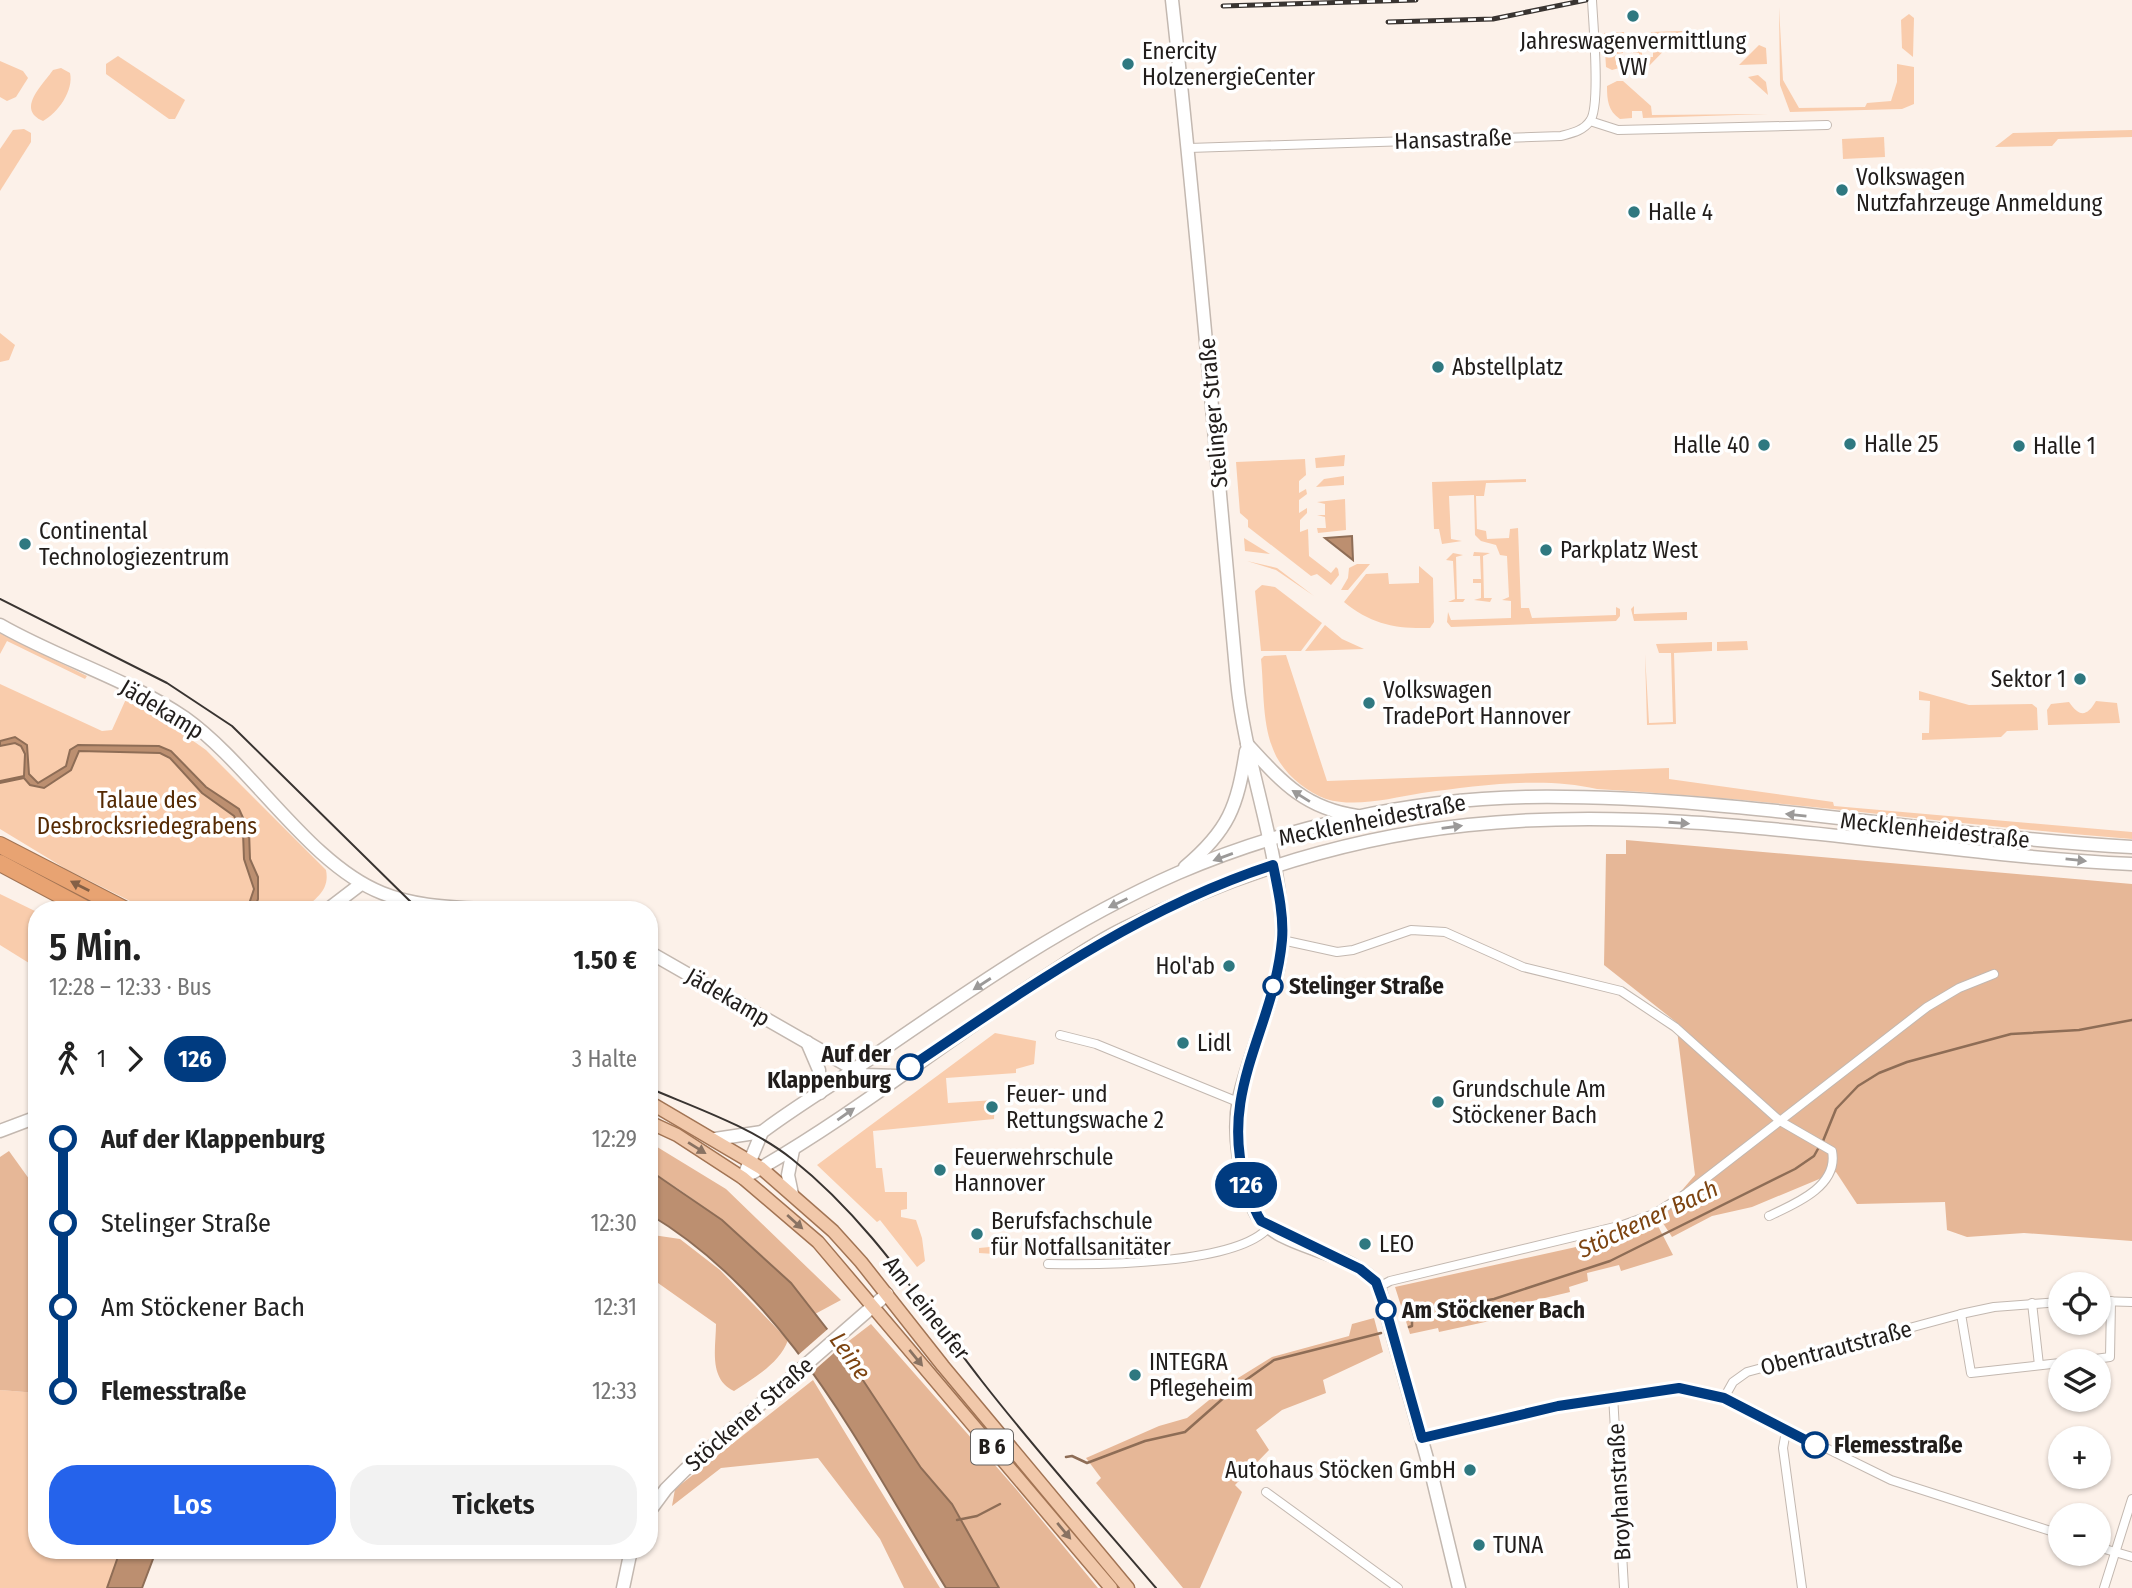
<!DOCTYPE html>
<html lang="de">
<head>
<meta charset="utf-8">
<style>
  body { margin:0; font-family:"Fira Sans Condensed",sans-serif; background:#f2f2f2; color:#222; height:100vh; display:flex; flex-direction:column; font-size:26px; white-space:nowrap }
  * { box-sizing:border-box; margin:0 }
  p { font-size:23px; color:#767676 }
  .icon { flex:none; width:38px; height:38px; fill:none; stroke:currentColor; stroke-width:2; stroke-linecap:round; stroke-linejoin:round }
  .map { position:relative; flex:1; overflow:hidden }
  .sheet { position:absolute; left:28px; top:901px; width:630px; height:658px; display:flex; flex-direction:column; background:#fff; border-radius:28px; box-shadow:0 2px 5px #0004 }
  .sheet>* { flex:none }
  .badge { padding:0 14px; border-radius:23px; font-size:24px; line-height:46px }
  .buttons { position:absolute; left:2048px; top:1272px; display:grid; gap:14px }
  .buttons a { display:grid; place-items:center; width:63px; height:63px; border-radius:50%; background:#fff; box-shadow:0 2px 5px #0004; font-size:35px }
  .map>.badge { position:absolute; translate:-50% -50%; box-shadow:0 0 0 4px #fff }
  .legs { display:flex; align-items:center; gap:10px; height:77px; padding:0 21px; font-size:23px }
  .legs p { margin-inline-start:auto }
  .headline { display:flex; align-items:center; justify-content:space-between; height:119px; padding:0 21px }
  h1 { font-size:38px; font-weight:600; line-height:52px }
  .action { display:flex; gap:14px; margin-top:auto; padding:14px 21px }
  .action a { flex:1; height:80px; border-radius:28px; background:#2563eb; color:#fff; font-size:28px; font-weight:600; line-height:80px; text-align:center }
  .action a+a { background:#f2f2f2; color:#222 }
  ul { padding:0 21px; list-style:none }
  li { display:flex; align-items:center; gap:24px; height:84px; font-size:26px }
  li i { display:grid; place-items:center; width:10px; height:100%; margin:0 9px; background:currentColor }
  li i::after { content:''; width:18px; height:18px; margin:-9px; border:5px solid; border-radius:50%; background:#fff }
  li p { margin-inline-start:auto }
  li:first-child i { background:linear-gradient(#0000 50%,currentColor 0) }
  li:last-child i { background:linear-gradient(currentColor 50%,#0000 0) }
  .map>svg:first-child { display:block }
</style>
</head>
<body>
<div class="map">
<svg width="2132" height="1588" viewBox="0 0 2132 1588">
  <rect width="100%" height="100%" fill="#fcf1e9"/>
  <g fill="#f9ccac">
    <path d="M1779,7L1783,80L1799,108L1865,107L1867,103L1891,101L1897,82V64L1914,67V104L1902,109L1790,112L1780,85Z"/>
    <path d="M1909,14L1914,18L1913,57L1902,48L1901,20Z"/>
    <path d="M1683,31L1648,67H1634V64H1639V53H1633L1634,49H1642V57H1653V47H1661V39H1651V32Z"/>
    <path d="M1624,32V40L1615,43L1616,50L1623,49V53L1616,54V65L1623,67L1612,70L1606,67L1604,33Z"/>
    <path d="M1759,45L1766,48L1767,64L1739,65Z"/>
    <path d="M118,56L185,100L175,119H169L106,74V64Z"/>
    <path d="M0,61L23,71L28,78L16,97L7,101L0,97Z"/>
    <path d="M61,68L70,73C74,90 58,113 43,121C16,109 42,86 53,70Z"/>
    <path d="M1758,75L1766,82L1768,95L1748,77Z"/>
    <path d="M1617,81H1623L1651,106L1652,115L1768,114L1643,118L1642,111H1632V118L1620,119C1608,111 1607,100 1607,86Z"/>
    <path d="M24,129L31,133V142L0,191V149L13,130Z"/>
    <path d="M2132,130V137L2058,139L2052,146L1995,147L2013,133Z"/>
    <path d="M1884,137L1885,157L1843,159L1842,139Z"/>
    <path d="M0,333L15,345L9,360L0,362Z"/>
    <path d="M1345,455L1344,466L1316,468L1315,458Z"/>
    <path d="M1305,459L1306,475L1299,481V493L1306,489L1307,494L1299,500V513L1307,508V513L1300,520V532L1308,529L1309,556L1331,573L1336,567L1338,569L1339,575L1331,585L1317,574L1311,576L1248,527V520L1240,513L1236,462Z"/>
    <path d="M1344,476V485L1316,487L1324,479Z"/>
    <path d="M1526,479V482L1486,483L1484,496H1476L1477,529L1486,531L1487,539L1509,538L1510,529L1518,528L1521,608H1529L1532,618L1616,615V607L1620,609V616L1616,621L1451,627L1447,622L1448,612L1451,620L1511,618V601L1502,600L1509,597L1507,556L1500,555L1496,545L1481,541L1475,535L1474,495L1449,496L1451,539L1462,541L1442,544L1439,529H1434L1432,482Z"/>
    <path d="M1345,499L1346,530L1318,533L1317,528H1326L1325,517L1317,515H1325V504L1317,502Z"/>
    <path d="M1244,538L1270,554L1245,551Z"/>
    <path d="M1474,552L1490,553L1483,556L1484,598H1492L1490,602L1474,600L1481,598V583H1473V579H1481L1480,556H1473Z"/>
    <path d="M1453,553L1463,555L1456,557L1457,599H1465L1463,602H1448L1455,599L1453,561L1446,560Z"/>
    <path d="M1247,561L1277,568L1314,596L1276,570Z"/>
    <path d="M1357,564H1370L1348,590H1341L1348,578L1349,568Z"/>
    <path d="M1419,566L1433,578L1434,622L1430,628C1395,629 1371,624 1344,602L1366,574L1388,573L1389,584L1419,583Z"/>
    <path d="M1262,585L1275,587L1322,623L1301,651H1261L1255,591Z"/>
    <path d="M1634,606V614L1687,612V620L1634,621L1631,609Z"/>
    <path d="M1325,625L1342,639L1364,649L1305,651Z"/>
    <path d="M0,633L87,676L85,679L7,641L0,654Z"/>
    <path d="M1747,641L1748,650L1717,651V642Z"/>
    <path d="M1712,642V651L1674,653L1676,724L1647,725L1645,654L1649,723L1673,722L1671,653H1659L1656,644Z"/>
    <path d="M1286,655L1327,781L1669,768V779L1833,802L1834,806L2132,832V839C1953,825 1776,799 1597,789C1542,776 1477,786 1422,793C1391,798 1356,808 1326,799C1304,791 1281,771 1273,749C1262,722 1264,688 1261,659L1264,656Z"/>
    <path d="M0,684L102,731L112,730L126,699L165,721L206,750L326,870C330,890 316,898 303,910H148L66,869L0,829Z"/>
    <path d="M1919,691L1969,705L2032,704L2037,708L2038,730L2007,731L2001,737L1922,740V733H1929L1930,701L1919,700Z"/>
    <path d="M2096,701L2117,703L2120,723L2048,725L2047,710L2051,704L2069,702C2079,717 2087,717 2096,701Z"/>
    <path d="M0,894L37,912V968L0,945Z"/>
    <path d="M995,1033L1036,1041L1034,1064L1016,1069V1073L946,1078L948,1103L995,1100L994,1119L873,1131L876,1168H882L885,1192H907V1209L901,1210V1217L916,1220L922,1238L925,1261L917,1267L880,1220L877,1222L817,1165Z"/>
    <path d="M1047,1240L1048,1254L1032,1255L1027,1251L1025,1242Z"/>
    <path d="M1011,1245L1010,1255L979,1253V1248Z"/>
    <path d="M0,1390L37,1393V1550L120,1551L107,1588H0Z"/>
  </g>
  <g fill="#e6b797">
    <path d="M1626,840L2132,884V1241L2024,1233L1967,1237L1947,1230L1945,1202L1857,1204L1836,1172L1752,1207L1712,1216L1672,1237L1659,1217L1695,1175L1676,1022L1604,965L1606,854H1626Z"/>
    <path d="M649,1142L726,1189L841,1300L815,1314C769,1255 712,1209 649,1170Z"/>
    <path d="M9,1151L37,1190V1393L0,1390V1157Z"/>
    <path d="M1658,1226L1673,1255L1621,1271L1619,1265L1587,1273L1588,1281L1569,1287L1570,1292L1520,1304L1522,1314L1439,1332L1438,1328L1410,1334L1395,1287L1576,1247L1578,1251L1633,1237Z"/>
    <path d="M653,1235L680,1239L720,1270L788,1340C780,1363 754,1378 734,1391C708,1379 716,1347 716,1324L658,1283L649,1265V1236Z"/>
    <path d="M1374,1318L1383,1352L1323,1380L1326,1393L1282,1410L1256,1430L1269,1450L1235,1485L1242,1492L1200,1588H1183L1096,1483L1101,1478L1086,1458L1159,1426L1187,1418L1230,1383L1272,1357L1349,1336L1352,1324Z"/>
    <path d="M871,1324L1016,1489L1098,1588H999L952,1504L921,1468L841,1347Z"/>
    <path d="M813,1380L940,1588H904L880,1539L818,1458L721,1468L672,1506L675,1489Z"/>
  </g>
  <g fill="#bc8f70" stroke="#8e6d56" stroke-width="2">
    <path d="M1352,536L1353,560L1325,538Z"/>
    <path d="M15,737L27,745L29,774L38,783L66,766L70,750L78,745L159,746L171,751L206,787L239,809L249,831L250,859L258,877V899L254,910H247L254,889L244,859L243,833L234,816L202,793L170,758L160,753L79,751L71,770L44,788L30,785L24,778L0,783V781L24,776L25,754L21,746L15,743L0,746V741Z"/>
    <path d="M649,1170L722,1220L791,1283L841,1347L921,1468L952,1504L999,1588H946C863,1454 790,1298 649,1214Z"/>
    <path d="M120,1551H156L142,1588H107Z"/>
  </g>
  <path fill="#fcf1e9" d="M829,1328L843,1345L810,1374L797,1356Z"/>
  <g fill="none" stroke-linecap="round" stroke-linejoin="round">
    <g stroke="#8e6d56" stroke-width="2.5">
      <path d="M1823,1141L1836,1109L1858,1086L1879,1073L1907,1062L2011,1034L2079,1030L2132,1020"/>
      <path d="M1409,1327L1412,1326V1311L1427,1306L1444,1308L1494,1299L1610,1261L1795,1169L1814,1156L1819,1147"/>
      <path d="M1066,1457L1072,1456L1087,1463L1145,1441L1185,1432L1236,1387L1274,1360L1381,1333"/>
      <path d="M957,1520L977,1516L1000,1504"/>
    </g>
    <g stroke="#c3b8b0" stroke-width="10">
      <g id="street">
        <path d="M1590,121L1618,130L1827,125"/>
        <path d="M1189,148L1561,136C1572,133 1583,131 1590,121C1601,107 1593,22 1592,0"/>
        <path d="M1282,940L1337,952L1353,950L1411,930L1445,932L1523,967L1621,991L1675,1027L1780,1121L1832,1151C1839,1186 1795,1204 1769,1216"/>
        <path d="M1060,1035L1096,1044L1238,1102"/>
        <path d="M1048,1264C1097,1265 1237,1265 1269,1227"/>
        <path d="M1379,1287L1390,1281L1623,1225L1654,1214L1687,1193L1927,1007L1959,988L1994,974"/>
        <path d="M2098,1301L2132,1302"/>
        <path d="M2032,1303L2039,1365"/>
        <path d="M1961,1314L1971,1373L2060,1363"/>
        <path d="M2073,1362L2110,1357L2111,1301"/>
        <path d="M1613,1395L1624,1588"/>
        <path d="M1724,1398L1733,1382L1747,1372L1961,1314L1994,1307L2060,1302"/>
        <path d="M1786,1431L1783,1448L1802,1588"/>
        <path d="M1422,1438L1613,1395L1679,1388L1724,1398L1891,1480L2060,1534"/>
        <path d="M1266,1492L1398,1588"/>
        <path d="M2098,1547L2132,1557"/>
        <path d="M2104,1588L2132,1499"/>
      </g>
    </g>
    <g stroke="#c3b8b0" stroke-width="15">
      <g id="secondary">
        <path d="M1172,0C1197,227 1216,454 1237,681C1245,763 1278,843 1282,926C1284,986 1251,1042 1239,1099C1232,1134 1240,1176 1253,1208C1271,1251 1353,1247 1379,1287L1433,1480L1459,1588"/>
        <path d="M0,625C59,659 128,679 185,718C251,765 309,864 382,893C419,908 458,907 497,910"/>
        <path d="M1247,744C1282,782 1304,808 1357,816"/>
        <path d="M1185,867C1229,830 1237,807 1246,751"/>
        <path d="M327,910L361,884"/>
        <path d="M649,952L864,1075L897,1076"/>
        <path d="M807,1042L819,1070L820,1093"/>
        <path d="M0,1131L37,1117"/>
        <path d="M715,1139L762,1132"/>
        <path d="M752,1173C851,1117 940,1045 1035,983C1064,965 1092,944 1123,929C1232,874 1346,838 1468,825C1689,801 1912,854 2132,864"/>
        <path d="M743,1178L762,1132C795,1107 831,1086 865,1062C965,993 1066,922 1178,873C1285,827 1410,799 1527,797C1729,794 1930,836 2132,847"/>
        <path d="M792,1194L788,1175L793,1150"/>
        <path d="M649,1512L666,1489L685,1470L887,1294"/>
        <path d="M623,1588L631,1550"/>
      </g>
    </g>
    <g stroke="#a27454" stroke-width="15">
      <g id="primary">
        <path d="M649,1102L761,1168L833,1231L861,1262L943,1366L1128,1588"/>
        <path d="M649,1122L677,1135L743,1178L818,1242L1111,1588"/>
      </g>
    </g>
    <g stroke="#a27454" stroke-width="18">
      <g id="highway">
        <path d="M0,845L126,910"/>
        <path d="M0,863L88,910"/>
      </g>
    </g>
    <use href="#street" stroke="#fff" stroke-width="8"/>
    <use href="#secondary" stroke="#fff" stroke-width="12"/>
    <use href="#primary" stroke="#f1c8aa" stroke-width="12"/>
    <use href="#highway" stroke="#e8a372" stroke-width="16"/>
    <g stroke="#393431" stroke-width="2">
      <path d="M0,599L167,683L232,726L419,910"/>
      <path d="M649,1088C696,1108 752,1127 792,1159C870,1221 921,1303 981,1380C1037,1452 1097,1519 1156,1588"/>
    </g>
    <g stroke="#393431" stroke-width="5">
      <g id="rail">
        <path d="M1223,6L1416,0"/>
        <path d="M1388,22L1493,19L1586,0"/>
      </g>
    </g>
    <use href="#rail" stroke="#fff" stroke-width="2.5" stroke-dasharray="8" stroke-linecap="butt"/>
  </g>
  <defs><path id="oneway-solid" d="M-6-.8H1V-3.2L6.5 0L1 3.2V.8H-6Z" transform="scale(1.75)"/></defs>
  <g fill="#9b9998">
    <use href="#oneway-solid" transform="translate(1301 796) rotate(-148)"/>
    <use href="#oneway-solid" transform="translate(1796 815) rotate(-174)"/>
    <use href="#oneway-solid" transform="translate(1679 823) rotate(4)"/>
    <use href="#oneway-solid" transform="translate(1452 827) rotate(-8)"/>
    <use href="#oneway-solid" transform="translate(1223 857) rotate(160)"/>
    <use href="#oneway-solid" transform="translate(2076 860) rotate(6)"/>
    <use href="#oneway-solid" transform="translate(1118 903) rotate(154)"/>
    <use href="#oneway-solid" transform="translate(982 984) rotate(147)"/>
    <use href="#oneway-solid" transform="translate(846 1114) rotate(-35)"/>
  </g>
  <use fill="#846046" href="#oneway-solid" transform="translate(80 886) rotate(-153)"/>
  <g fill="#897262">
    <use href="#oneway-solid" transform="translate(697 1148) rotate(32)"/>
    <use href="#oneway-solid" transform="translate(795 1222) rotate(42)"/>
    <use href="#oneway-solid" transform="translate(916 1358) rotate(51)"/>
    <use href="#oneway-solid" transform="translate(1064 1531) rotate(50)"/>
  </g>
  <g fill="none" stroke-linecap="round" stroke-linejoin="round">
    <g stroke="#fff" stroke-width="16">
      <path id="line-1" d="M910,1067C1026,989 1138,909 1273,865C1278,889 1284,916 1282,940C1274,1029 1219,1089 1245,1181C1250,1196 1253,1209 1261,1221L1360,1269L1376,1282L1386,1310L1422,1438L1558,1406L1679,1388L1724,1398L1815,1445"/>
    </g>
    <use href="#line-1" stroke="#003b80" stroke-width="10"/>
  </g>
  <g fill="#2f7880" stroke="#fff" stroke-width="2.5">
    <circle cx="1633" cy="16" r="7"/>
    <circle cx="1128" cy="64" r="7"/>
    <circle cx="1842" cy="190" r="7"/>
    <circle cx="1634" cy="212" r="7"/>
    <circle cx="1438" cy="367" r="7"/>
    <circle cx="1850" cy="444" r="7"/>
    <circle cx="1764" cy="445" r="7"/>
    <circle cx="2019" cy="446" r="7"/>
    <circle cx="25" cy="544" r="7"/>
    <circle cx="1546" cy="550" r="7"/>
    <circle cx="2080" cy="679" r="7"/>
    <circle cx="1369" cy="703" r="7"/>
    <circle cx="1229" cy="966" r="7"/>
    <circle cx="1183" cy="1043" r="7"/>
    <circle cx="1438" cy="1102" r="7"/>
    <circle cx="992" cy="1107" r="7"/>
    <circle cx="940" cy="1170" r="7"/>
    <circle cx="977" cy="1234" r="7"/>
    <circle cx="1365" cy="1244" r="7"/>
    <circle cx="1135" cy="1375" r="7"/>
    <circle cx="1470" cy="1470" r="7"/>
    <circle cx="1479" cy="1545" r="7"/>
  </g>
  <g fill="#fff" stroke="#003b80" stroke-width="3.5">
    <circle cx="1273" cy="986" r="9"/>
    <circle cx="910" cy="1067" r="12"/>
    <circle cx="1386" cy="1310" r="9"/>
    <circle cx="1815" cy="1445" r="12"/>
  </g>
  <g text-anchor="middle" stroke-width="7" stroke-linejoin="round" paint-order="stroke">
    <rect fill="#fff" stroke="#64615f" stroke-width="2" x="971" y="1429.5" width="42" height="35" rx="5"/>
    <g font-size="21" font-weight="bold" fill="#211d1b">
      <text x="992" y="1454">B 6</text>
    </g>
    <g font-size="23" fill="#211d1b" stroke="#fff" text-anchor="start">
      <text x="1633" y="49" text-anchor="middle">Jahreswagenvermittlung<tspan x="1633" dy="26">VW</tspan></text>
      <text x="1142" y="59">Enercity<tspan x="1142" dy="26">HolzenergieCenter</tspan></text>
      <text x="1856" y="185">Volkswagen<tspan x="1856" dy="26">Nutzfahrzeuge Anmeldung</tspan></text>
      <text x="1648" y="220">Halle 4</text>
      <text x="1452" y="375">Abstellplatz</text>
      <text x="1864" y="452">Halle 25</text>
      <text x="1750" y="453" text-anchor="end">Halle 40</text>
      <text x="2033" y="454">Halle 1</text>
      <text x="39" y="539">Continental<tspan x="39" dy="26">Technologiezentrum</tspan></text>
      <text x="1560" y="558">Parkplatz West</text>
      <text x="2066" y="687" text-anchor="end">Sektor 1</text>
      <text x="1383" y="698">Volkswagen<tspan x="1383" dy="26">TradePort Hannover</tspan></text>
      <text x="1215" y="974" text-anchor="end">Hol'ab</text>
      <text x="1197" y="1051">Lidl</text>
      <text x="1452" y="1097">Grundschule Am<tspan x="1452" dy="26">Stöckener Bach</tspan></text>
      <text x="1006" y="1102">Feuer- und<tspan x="1006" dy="26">Rettungswache 2</tspan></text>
      <text x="954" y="1165">Feuerwehrschule<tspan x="954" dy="26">Hannover</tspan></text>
      <text x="991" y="1229">Berufsfachschule<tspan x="991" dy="26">für Notfallsanitäter</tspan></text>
      <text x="1379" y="1252">LEO</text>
      <text x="1149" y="1370">INTEGRA<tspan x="1149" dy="26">Pflegeheim</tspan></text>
      <text x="1456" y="1478" text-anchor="end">Autohaus Stöcken GmbH</text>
      <text x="1493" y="1553">TUNA</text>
    </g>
    <g font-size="23" fill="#211d1b" stroke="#fff">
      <text transform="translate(1453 139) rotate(-2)" y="8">Hansastraße</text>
      <text transform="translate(1213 413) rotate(-95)" y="8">Stelinger Straße</text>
      <text transform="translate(162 709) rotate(31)" y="8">Jädekamp</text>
      <text transform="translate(1372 820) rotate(-11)" y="8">Mecklenheidestraße</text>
      <text transform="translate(1935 830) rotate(6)" y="8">Mecklenheidestraße</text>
      <text transform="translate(728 997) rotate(30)" y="8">Jädekamp</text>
      <text transform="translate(927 1308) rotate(52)" y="8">Am Leineufer</text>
      <text transform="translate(1836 1348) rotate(-15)" y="8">Obentrautstraße</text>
      <text transform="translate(749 1414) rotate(-41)" y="8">Stöckener Straße</text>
      <text transform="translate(1619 1492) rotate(-93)" y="8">Broyhanstraße</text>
    </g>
    <g font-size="23" fill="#552a03" stroke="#fff">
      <text x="147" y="808">Talaue des<tspan x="147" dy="26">Desbrocksriedegrabens</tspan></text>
    </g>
    <g font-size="23" font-weight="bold" fill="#211d1b" stroke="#fff" text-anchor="start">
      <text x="1289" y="994">Stelinger Straße</text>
      <text x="891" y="1062" text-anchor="end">Auf der<tspan x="891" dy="26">Klappenburg</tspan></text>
      <text x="1402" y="1318">Am Stöckener Bach</text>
      <text x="1834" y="1453">Flemesstraße</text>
    </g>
    <g font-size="24" font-style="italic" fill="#7d4411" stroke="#fff">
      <text transform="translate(1648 1219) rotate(-25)" y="8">Stöckener Bach</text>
      <text transform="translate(850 1356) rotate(55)" y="8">Leine</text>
    </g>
  </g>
</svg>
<div class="buttons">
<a><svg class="icon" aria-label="locate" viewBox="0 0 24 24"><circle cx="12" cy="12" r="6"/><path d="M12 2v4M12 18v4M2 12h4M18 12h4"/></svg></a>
<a><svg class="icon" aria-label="layers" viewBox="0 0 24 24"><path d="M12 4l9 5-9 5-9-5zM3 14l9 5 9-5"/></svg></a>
<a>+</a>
<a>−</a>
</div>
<b class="badge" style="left:1246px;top:1185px;background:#003b80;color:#fff">126</b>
<section class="sheet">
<div class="headline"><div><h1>5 Min.</h1><p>12:28 – 12:33 · Bus</p></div><b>1.50 €</b></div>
<div class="legs"><svg class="icon" aria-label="walk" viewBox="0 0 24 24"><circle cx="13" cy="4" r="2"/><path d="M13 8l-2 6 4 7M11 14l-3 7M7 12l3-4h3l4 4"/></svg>1<svg class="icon" aria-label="forward" viewBox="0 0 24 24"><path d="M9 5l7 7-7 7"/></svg><b class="badge" style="background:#003b80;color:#fff">126</b><p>3 Halte</p></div>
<ul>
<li><i style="color:#003b80"></i><b>Auf der Klappenburg</b><p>12:29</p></li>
<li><i style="color:#003b80"></i><span>Stelinger Straße</span><p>12:30</p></li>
<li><i style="color:#003b80"></i><span>Am Stöckener Bach</span><p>12:31</p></li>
<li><i style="color:#003b80"></i><b>Flemesstraße</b><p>12:33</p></li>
</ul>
<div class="action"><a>Los</a><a>Tickets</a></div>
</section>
</div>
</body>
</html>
